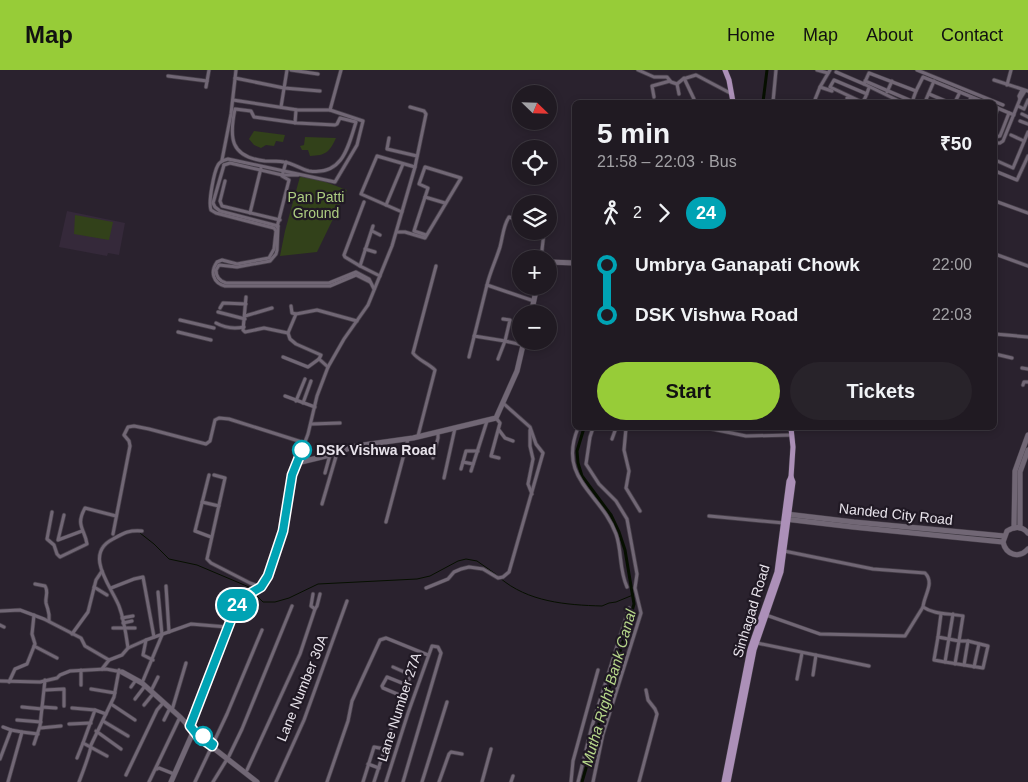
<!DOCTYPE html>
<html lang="en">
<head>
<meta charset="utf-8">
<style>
  body { margin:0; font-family:Arial,sans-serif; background:#28232a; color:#f1f3f6; height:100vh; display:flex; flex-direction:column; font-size:19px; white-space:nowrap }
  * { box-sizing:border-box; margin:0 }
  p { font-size:16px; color:#a2a1a5 }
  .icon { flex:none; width:28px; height:28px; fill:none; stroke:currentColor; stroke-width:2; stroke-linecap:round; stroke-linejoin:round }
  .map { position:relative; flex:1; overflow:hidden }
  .details { position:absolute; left:572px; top:30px; width:425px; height:330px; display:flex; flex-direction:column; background:#201a22; border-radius:8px; box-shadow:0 2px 8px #0003,0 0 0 1px #3d3840 }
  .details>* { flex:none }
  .badge { padding:0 10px; border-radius:16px; font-size:18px; line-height:32px }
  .needle { width:32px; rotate:113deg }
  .buttons { position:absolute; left:512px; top:15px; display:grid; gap:10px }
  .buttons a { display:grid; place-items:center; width:45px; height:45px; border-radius:50%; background:#201a22; box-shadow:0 2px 8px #0003,0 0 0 1px #3d3840; font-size:25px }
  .map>.badge { position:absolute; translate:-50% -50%; box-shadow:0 0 0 2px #fff }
  .legs { display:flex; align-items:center; gap:8px; height:55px; padding:0 25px; font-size:16px }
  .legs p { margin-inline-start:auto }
  .overview { display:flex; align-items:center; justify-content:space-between; height:85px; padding:0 25px }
  h1 { font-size:28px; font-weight:700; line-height:38px }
  .primary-button { display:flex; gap:10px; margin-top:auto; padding:10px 25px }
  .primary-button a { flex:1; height:58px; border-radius:30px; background:#97cc38; color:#111; font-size:20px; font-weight:700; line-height:58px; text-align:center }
  .primary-button a+a { background:#28232a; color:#f1f3f6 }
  ul { padding:0 25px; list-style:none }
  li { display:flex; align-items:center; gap:18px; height:50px; font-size:19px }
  li i { display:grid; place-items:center; width:8px; height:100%; margin:0 6px; background:currentColor }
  li i::after { content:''; width:12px; height:12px; margin:-6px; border:4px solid; border-radius:50%; background:#201a22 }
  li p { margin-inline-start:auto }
  li:first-child i { background:linear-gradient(#0000 50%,currentColor 0) }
  li:last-child i { background:linear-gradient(currentColor 50%,#0000 0) }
  header { display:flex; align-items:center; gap:30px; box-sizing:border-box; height:70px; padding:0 25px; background:#97cc38; color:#111 }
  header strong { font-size:24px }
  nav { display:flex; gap:28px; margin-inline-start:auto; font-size:18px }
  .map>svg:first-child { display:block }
</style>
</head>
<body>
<header>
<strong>Map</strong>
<nav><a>Home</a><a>Map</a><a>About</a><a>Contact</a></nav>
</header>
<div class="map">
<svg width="1028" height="712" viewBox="0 0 1028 712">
  <rect width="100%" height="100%" fill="#2a222e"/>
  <path fill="#35293a" d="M67,141L125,153L119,185L108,183L107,186L59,177Z"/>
  <g fill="#32411a">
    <path d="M254,61L285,65L283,72L276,71L274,76L266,75L261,78L254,75L249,69Z"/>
    <path d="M305,67L336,68C329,83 326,85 310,86L308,80H302L300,76L304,75Z"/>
    <path d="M301,103L347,120L317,182L280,186L285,161Z"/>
    <path d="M75,145L113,152L109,170L74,164Z"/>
  </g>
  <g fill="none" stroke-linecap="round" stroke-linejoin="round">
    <g stroke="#060f00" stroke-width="1">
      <path d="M140,463L154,474L169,489L197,495L249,517L252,521"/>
      <path d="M500,508C528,532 566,535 602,536L609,533L616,532L633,525"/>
      <path d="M255,524L263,532H275L289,528L318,514L417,509L430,506L458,491L466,489L477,491L497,505"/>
    </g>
    <g stroke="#060f00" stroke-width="3">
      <path d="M763,32L767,0"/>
      <path d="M582,712L634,534L625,480L619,462L611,445L582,406L578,393L577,381L584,358"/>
    </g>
    <g stroke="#463f49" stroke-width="4.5">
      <g id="street">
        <path d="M291,0L318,4"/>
        <path d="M638,0L654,7H667L671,12L677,14L683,9L696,5L732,24"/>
        <path d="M817,0L828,3"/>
        <path d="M917,0L1003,35"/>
        <path d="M836,2L864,14"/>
        <path d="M168,6L207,11"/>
        <path d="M235,8L284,18L320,21"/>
        <path d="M684,8L694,29"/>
        <path d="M994,10L1028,21"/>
        <path d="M865,11L914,32"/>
        <path d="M677,14L679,24"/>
        <path d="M1007,15L1011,0"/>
        <path d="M206,17L209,0"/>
        <path d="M820,17L832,21"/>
        <path d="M1022,20L1019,26L1020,29L1025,21"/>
        <path d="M887,22L892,11"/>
        <path d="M867,24L834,10L830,17L862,32C866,29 867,22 869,18"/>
        <path d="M929,24L948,32"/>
        <path d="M654,27L652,16L670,11"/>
        <path d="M847,28L858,32"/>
        <path d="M233,30L298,40H330L363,51L357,75L335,112L228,89C224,90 220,91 218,95C214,102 208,132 211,140L216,143L274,158L276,161L274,179L269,188L237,194L222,190L217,192C210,202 213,213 225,216H330L356,205L370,212"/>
        <path d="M773,32L776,0"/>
        <path d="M814,32L820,17L830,0"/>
        <path d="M901,32L864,14L869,3L916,21L923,7L984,32"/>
        <path d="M912,32L916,21"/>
        <path d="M925,32L934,11"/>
        <path d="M955,32L960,22"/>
        <path d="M969,32L971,27"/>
        <path d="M1018,36L1024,39L1028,30"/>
        <path d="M281,37L287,0"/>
        <path d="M995,37L1014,45"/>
        <path d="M235,39L251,41L254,47L297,53L335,55L337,54L340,48L356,52C348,78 342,106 309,101C300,99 293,93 284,92C278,91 271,91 265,91C230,87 229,68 235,39Z"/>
        <path d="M330,40L341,0"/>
        <path d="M1022,44L1028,47"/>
        <path d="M995,46L998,38"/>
        <path d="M1020,51L1028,54"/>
        <path d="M295,53L296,40"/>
        <path d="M1011,65L1024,71"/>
        <path d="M995,67L1000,66L1009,43"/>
        <path d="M389,68L387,79L417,86"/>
        <path d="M995,73H1000L1003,71L1020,29"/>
        <path d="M222,90L231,44L236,0"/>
        <path d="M995,90L1013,98L1028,62"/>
        <path d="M224,95L213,133L215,137L220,141L278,156"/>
        <path d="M224,95L230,93L282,105H298"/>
        <path d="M995,101L1017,110L1028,86"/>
        <path d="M225,111L220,131L222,136L280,150"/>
        <path d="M425,127L445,133"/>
        <path d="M995,131L1028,143"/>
        <path d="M386,135L403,94"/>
        <path d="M402,142L361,124L377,86L415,97"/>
        <path d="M250,143L261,98"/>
        <path d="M521,151L509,147C503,156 503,166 500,177C496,190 490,202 487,215L534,231"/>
        <path d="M278,156L277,180L276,184L270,191L237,197L219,195L216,200C216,207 219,211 226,213H329L356,202L369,209L374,219"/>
        <path d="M373,156L360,196L380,206"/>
        <path d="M277,157L289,110L282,106L286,92"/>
        <path d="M372,161L380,165"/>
        <path d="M397,162H405L425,168L461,108L425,97L419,114L428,118L414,161L426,165"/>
        <path d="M365,179L375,182"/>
        <path d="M995,184L1028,196"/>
        <path d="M541,189L544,162L542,161"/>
        <path d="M360,196L345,187L344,185L364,132"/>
        <path d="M246,227L243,260L245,262L264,258L288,263"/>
        <path d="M291,236L292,243L296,244"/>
        <path d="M220,238L223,233L246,234"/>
        <path d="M218,242L245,249"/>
        <path d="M245,246L272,238"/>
        <path d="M503,249L510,250L505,271L523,275"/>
        <path d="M180,250L214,258"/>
        <path d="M216,253C225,258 234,259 244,257"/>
        <path d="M178,262L211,270"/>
        <path d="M995,264L1028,267"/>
        <path d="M474,266L505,271L498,289"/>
        <path d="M995,284L1012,288"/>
        <path d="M283,287L308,297L319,289"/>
        <path d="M469,287L487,215"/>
        <path d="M328,297L319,289L321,285L296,274L290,269L288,263L296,244L317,240L357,251"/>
        <path d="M1022,298L1028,299"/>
        <path d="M1023,315L1024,312H1028"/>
        <path d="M285,326L315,337"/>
        <path d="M296,331L305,309"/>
        <path d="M303,333L311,311"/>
        <path d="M496,348L500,353L491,386L499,388"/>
        <path d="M311,354L340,353"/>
        <path d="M578,358C557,409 601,423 616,464C622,481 619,500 627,517"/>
        <path d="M626,358L624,380L629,401L626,418L640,441"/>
        <path d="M707,358L746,366L792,365"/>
        <path d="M499,360L505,368L513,371"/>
        <path d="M530,360V376L533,389L528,414L532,424"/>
        <path d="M418,366L435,300C428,293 418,290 413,283L436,196"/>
        <path d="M612,369L616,358"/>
        <path d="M433,388L438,368V362"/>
        <path d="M463,392L473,394"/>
        <path d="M297,393L308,364L317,326L328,297L344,269L368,235L392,176L415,97L426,44L424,41L410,37"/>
        <path d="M461,399L466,381H478"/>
        <path d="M471,401L487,351"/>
        <path d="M325,403L330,385"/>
        <path d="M209,405L195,461L211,467"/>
        <path d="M214,405L225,408L207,489L211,493L250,513L261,517"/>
        <path d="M444,408L455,358"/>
        <path d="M202,432L219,436"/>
        <path d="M322,434L337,383"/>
        <path d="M52,442L47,469L54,475L57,484L60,487L87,474C85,459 75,456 85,438L116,446"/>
        <path d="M64,445L58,470L82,461"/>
        <path d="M709,446L784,453"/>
        <path d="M386,452L408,369"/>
        <path d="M113,464L130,376L129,371L124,365L128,357L134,356L149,359L206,374L210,371L215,350L219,348L229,349L305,373"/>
        <path d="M784,481L873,499L925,503C935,513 924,525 923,537C935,545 949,543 963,546L959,571H968L988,576L983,598L945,592L953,544"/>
        <path d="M35,514L45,516C49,522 45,526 46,533C48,541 50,542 49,551"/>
        <path d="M166,516L169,562"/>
        <path d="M94,517L107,525"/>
        <path d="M111,518L134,509L143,507L154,567"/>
        <path d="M426,518L448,509L454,502L461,499L469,497L483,499L498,508L503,507L509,502L543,383L536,374L530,357L503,333"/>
        <path d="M313,524L311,536L315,539"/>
        <path d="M0,541L20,540L44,549L81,568L85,576L109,590L122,585L128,578L146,570L191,554L227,557"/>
        <path d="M941,544L938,567L959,571L955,594"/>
        <path d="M766,545L820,564L905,566L923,537"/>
        <path d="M122,548L133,546"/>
        <path d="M123,553L132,551"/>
        <path d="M0,555L4,557"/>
        <path d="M113,558H135"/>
        <path d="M72,564L88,542L96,510L102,501"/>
        <path d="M938,567L934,590L945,592"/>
        <path d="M146,570L143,585L153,590"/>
        <path d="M757,573L869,596"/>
        <path d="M34,576L57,588"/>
        <path d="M128,578C126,564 124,549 119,536C111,516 83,484 113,469C124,463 128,460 142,461"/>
        <path d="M964,595L968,571"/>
        <path d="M393,597L411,605"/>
        <path d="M974,597L979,574"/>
        <path d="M102,599L109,590"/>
        <path d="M81,600V615"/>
        <path d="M813,605L816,585"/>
        <path d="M797,609L802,583"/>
        <path d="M0,611L40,612L57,608L60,605L70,601L106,599L122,602"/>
        <path d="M9,612L15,599L27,594L35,574L32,564L34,545"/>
        <path d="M142,613L162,565L158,522"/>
        <path d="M131,617L136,610"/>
        <path d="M91,619L115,623"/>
        <path d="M45,620L64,619V636"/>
        <path d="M151,621L158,607"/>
        <path d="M402,626L383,618L382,616L387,607L407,615"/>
        <path d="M135,629L145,616"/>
        <path d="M111,634L135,650"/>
        <path d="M144,635L153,624"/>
        <path d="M22,637L42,639"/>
        <path d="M42,637L56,638"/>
        <path d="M72,638L95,640L83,673L107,686"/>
        <path d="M95,640L106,644"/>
        <path d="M172,640L186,593"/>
        <path d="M17,650L41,652"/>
        <path d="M164,650L170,638"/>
        <path d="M103,651L128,666"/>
        <path d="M69,654L91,653"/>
        <path d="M3,657L11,660"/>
        <path d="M40,658L61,656"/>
        <path d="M96,661L121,679"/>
        <path d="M22,662L38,664"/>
        <path d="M34,674L40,656L45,610"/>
        <path d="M77,688L83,673"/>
        <path d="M0,689L11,660L22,662L8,712"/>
        <path d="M368,694L379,698"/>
        <path d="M157,699L159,698L174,704"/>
        <path d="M247,700L300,584L315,539L317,536L320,524"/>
        <path d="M126,705L157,640L163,633"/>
        <path d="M79,712C82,704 91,681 91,675L114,627L119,600"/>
        <path d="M149,712L180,647"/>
        <path d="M195,712L227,644L262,560"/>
        <path d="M213,712L229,686L242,659L292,536"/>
        <path d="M276,712L304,650L347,531"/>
        <path d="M327,712L348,651L352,631L380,570L386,568L391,570L428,585"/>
        <path d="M363,712L374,677L385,679"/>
        <path d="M374,712L402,626L415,595"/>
        <path d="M386,712L408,643L432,576L438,577L441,583L403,712"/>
        <path d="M422,712L447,632"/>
        <path d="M439,712L449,684L451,682L462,684"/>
        <path d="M482,712L491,679"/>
        <path d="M511,712L513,706"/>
        <path d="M571,712L573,691L598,600"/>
        <path d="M578,712L592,656L629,538"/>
        <path d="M593,712L603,664L641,543L635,518L637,504L627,449L616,431L599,414L586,394L590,367L593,358"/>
        <path d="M639,712L657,644L655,639L648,630L646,620"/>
      </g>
    </g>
    <g stroke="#463f49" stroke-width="6">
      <g id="secondary">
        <path d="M549,192L575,193"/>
        <path d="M531,244L537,216"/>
        <path d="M786,444L854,452L1004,466"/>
        <path d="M785,449L853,457L1003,472"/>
        <path d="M1014,458L1015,401L1028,365"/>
        <path d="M1020,458V402L1028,380"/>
        <path d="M1028,463C1022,456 1015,456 1007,461L1003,472C1006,485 1019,489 1028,479"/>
        <path d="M122,602L142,613L180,647L198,666L257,712"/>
        <path d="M190,656L234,542L242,528L261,517L268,506L283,461L288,420L297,393L330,385L356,376L413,368L496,348L517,301L524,271"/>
        <path d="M171,712L194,660"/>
      </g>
    </g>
    <g stroke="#463f49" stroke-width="6">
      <g id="primary">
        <path d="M725,0L729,10L733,32"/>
        <path d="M724,712L750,579L777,502L789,411L791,407"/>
        <path d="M728,712L754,580L781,502L793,412L791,407L793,377L791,358"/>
      </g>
    </g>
    <use href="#street" stroke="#716775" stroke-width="3"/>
    <use href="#secondary" stroke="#716775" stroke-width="5"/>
    <use href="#primary" stroke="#ac90b8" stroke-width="5"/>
  </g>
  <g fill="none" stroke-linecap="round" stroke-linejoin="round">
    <g stroke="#fff" stroke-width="11">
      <path id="line-1" d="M203,666L213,674L212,676L198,666L190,656L234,542L242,528L261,517L268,506L283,461L292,405L302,380"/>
    </g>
    <use href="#line-1" stroke="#00a3b4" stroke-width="8"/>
  </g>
  <g fill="#fff" stroke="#00a3b4" stroke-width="2.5">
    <circle cx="302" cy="380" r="9"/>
    <circle cx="203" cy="666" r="9"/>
  </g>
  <g text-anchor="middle" stroke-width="4.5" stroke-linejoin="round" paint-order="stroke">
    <g font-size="14" fill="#adcd80" stroke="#201924">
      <text x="316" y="132">Pan Patti<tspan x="316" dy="16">Ground</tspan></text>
    </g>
    <g font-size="14" font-weight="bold" fill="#e8e3eb" stroke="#201924" text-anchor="start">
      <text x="316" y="385">DSK Vishwa Road</text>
    </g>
    <g font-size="14" fill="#e8e3eb" stroke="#201924">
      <text transform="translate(896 444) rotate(6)" y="5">Nanded City Road</text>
      <text transform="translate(751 541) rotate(-73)" y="5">Sinhagad Road</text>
      <text transform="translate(302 618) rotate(-68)" y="5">Lane Number 30A</text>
      <text transform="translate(399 637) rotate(-72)" y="5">Lane Number 27A</text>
    </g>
    <g font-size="15" font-style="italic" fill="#b7d88a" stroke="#201924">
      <text transform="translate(609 618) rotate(-74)" y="5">Mutha Right Bank Canal</text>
    </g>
  </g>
</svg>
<div class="buttons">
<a><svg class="needle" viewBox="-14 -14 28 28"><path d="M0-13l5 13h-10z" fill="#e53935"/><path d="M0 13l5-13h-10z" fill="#a2a1a5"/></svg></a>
<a><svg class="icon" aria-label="locate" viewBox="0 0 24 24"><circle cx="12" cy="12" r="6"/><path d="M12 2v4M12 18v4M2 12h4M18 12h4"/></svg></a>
<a><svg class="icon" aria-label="layers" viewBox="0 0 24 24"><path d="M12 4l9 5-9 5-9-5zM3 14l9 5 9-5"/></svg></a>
<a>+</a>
<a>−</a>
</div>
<b class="badge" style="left:237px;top:535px;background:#00a3b4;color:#fff">24</b>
<section class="details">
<div class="overview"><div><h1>5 min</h1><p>21:58 – 22:03 · Bus</p></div><b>₹50</b></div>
<div class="legs"><svg class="icon" aria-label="walk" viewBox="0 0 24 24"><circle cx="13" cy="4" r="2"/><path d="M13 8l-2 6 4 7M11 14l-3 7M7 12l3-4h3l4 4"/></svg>2<svg class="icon" aria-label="forward" viewBox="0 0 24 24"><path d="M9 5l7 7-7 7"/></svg><b class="badge" style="background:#00a3b4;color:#fff">24</b></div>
<ul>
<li><i style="color:#00a3b4"></i><b>Umbrya Ganapati Chowk</b><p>22:00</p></li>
<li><i style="color:#00a3b4"></i><b>DSK Vishwa Road</b><p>22:03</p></li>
</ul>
<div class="primary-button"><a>Start</a><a>Tickets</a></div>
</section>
</div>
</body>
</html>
